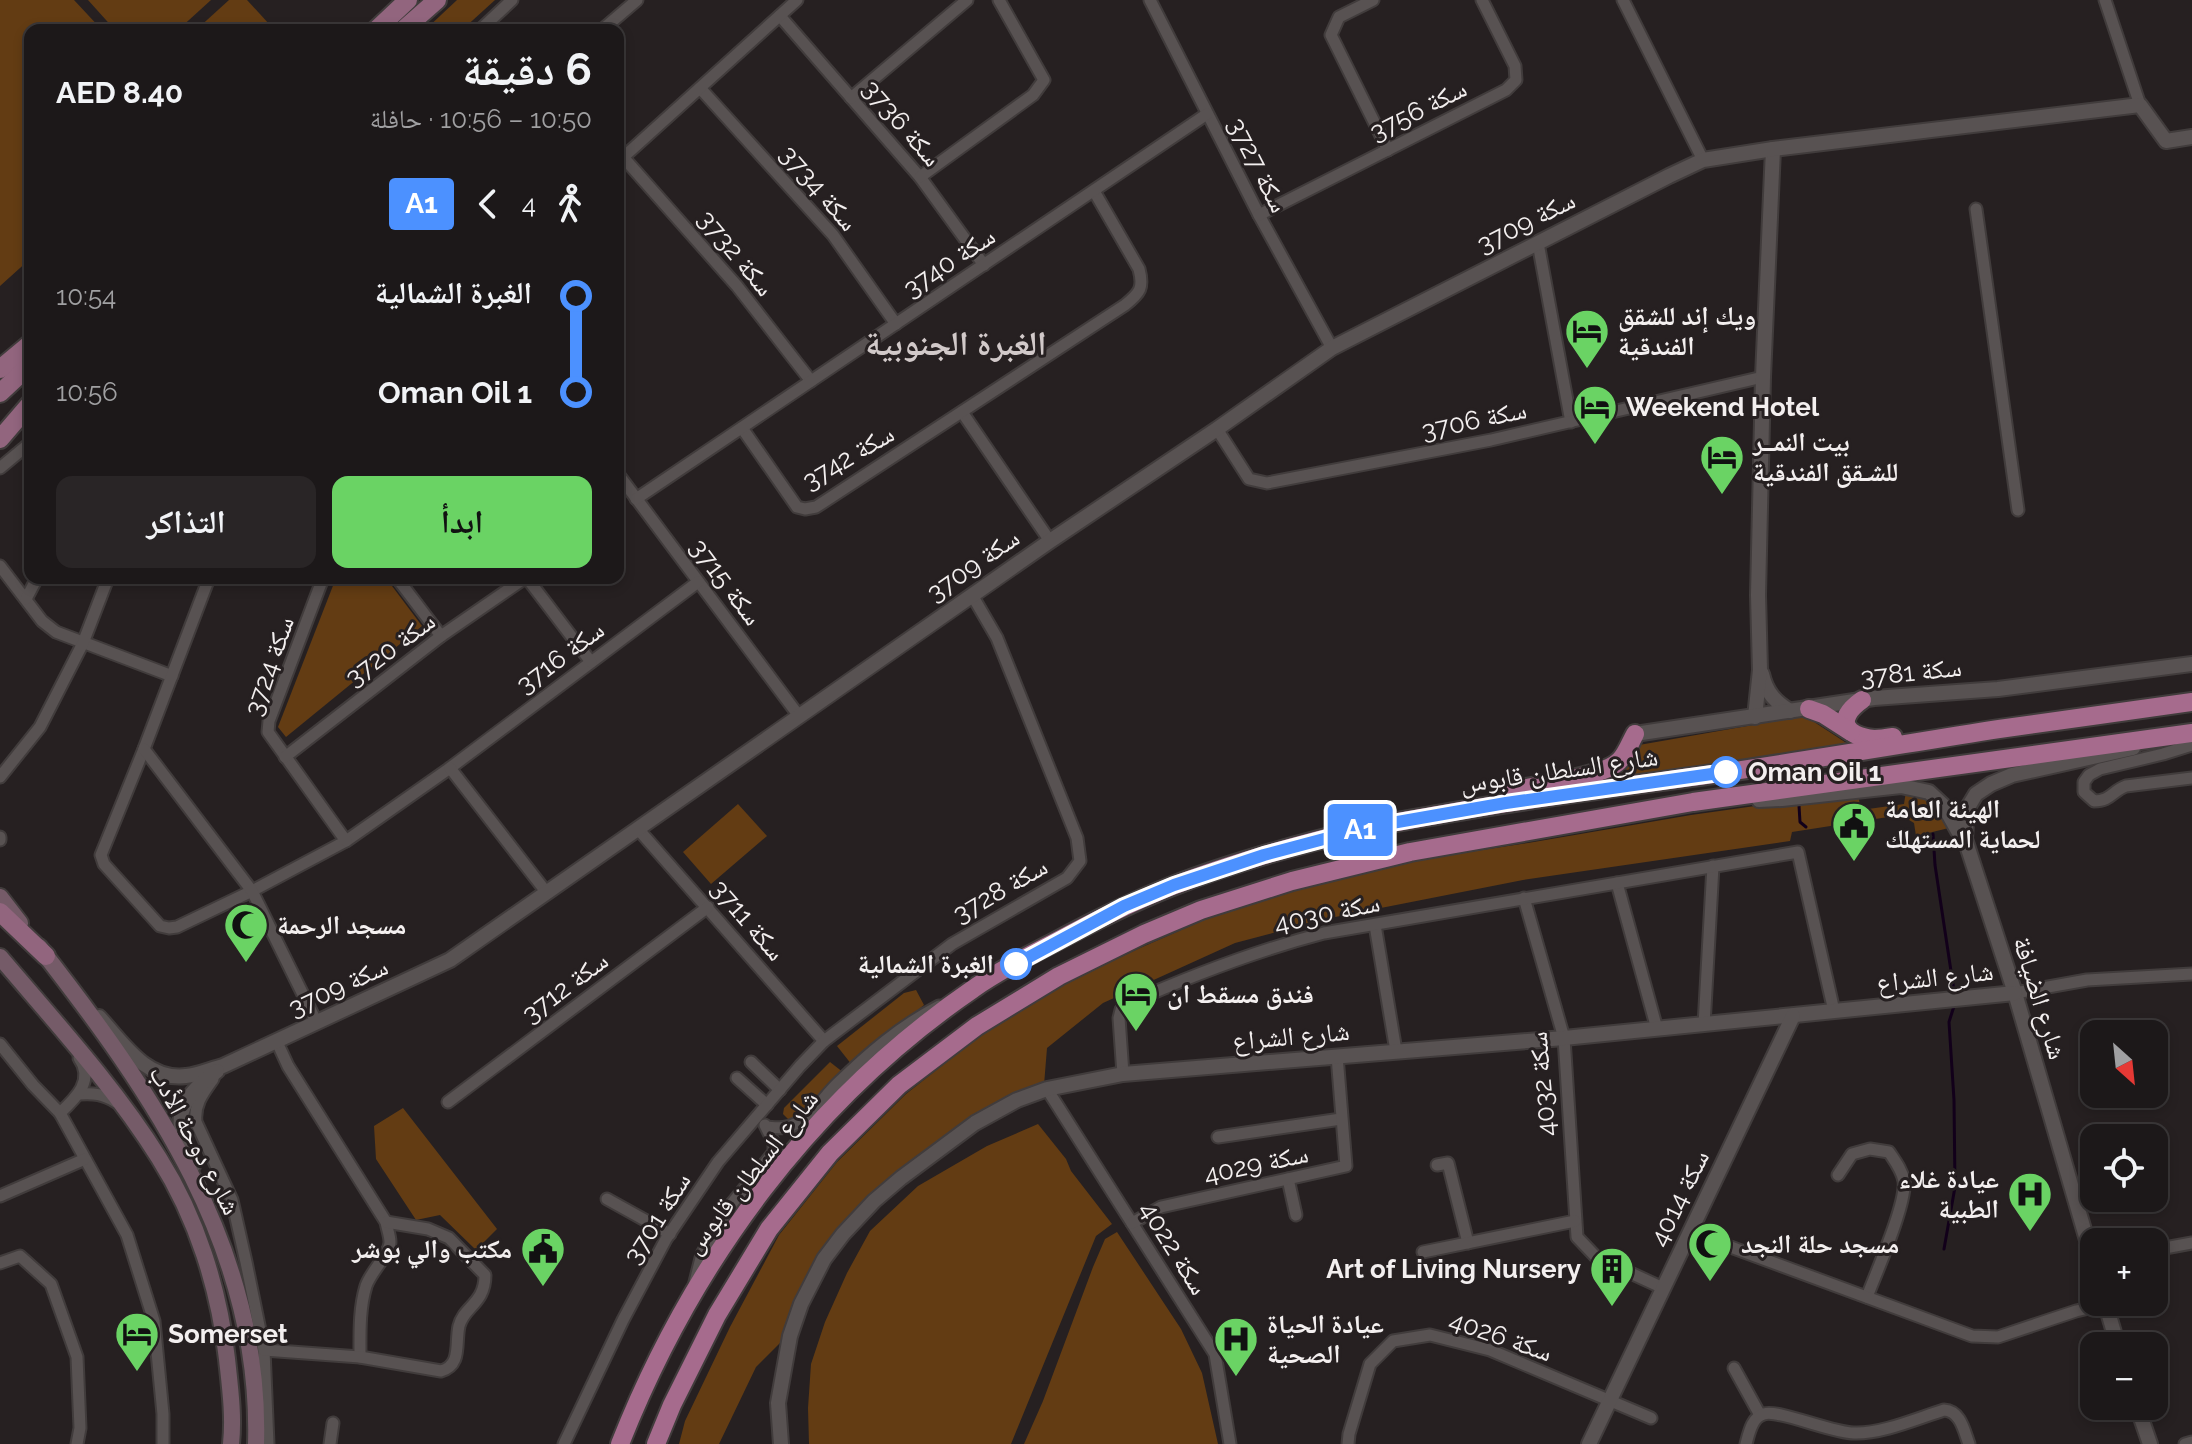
<!DOCTYPE html>
<html lang="ar">
<head>
<meta charset="utf-8">
<style>
  body { margin:0; font-family:Raleway,"Noto Naskh Arabic",sans-serif; background:#292526; color:#f1f3f6; direction:rtl; height:100vh; display:flex; flex-direction:column; font-size:30px; white-space:nowrap }
  * { box-sizing:border-box; margin:0 }
  p { font-size:26px; color:#a0a0a2 }
  .icon { flex:none; width:44px; height:44px; fill:none; stroke:currentColor; stroke-width:2; stroke-linecap:round; stroke-linejoin:round }
  .map { position:relative; flex:1; overflow:hidden; direction:ltr }
  .sheet { position:absolute; left:24px; top:24px; width:600px; height:560px; display:flex; flex-direction:column; background:#1c1819; border-radius:16px; box-shadow:0 4px 12px #0003,0 0 0 2px #3a3738; direction:rtl }
  .sheet>* { flex:none }
  .badge { padding:0 16px; border-radius:6px; font-size:28px; line-height:52px }
  .needle { width:52px; rotate:153deg }
  .controls { position:absolute; left:2080px; top:1020px; display:grid; gap:16px }
  .controls a { display:grid; place-items:center; width:88px; height:88px; border-radius:16px; background:#1c1819; box-shadow:0 4px 12px #0003,0 0 0 2px #3a3738; font-size:40px }
  .map>.badge { position:absolute; translate:-50% -50%; box-shadow:0 0 0 4px #fff }
  .legs { display:flex; align-items:center; gap:12px; height:88px; padding:0 32px; font-size:26px }
  .legs p { margin-inline-start:auto }
  .summary { display:flex; align-items:center; justify-content:space-between; height:136px; padding:0 32px }
  h1 { font-size:44px; font-weight:700; line-height:60px }
  .cta { display:flex; gap:16px; margin-top:auto; padding:16px 32px }
  .cta a { flex:1; height:92px; border-radius:16px; background:#6ad364; color:#111; font-size:32px; font-weight:700; line-height:92px; text-align:center }
  .cta a+a { background:#292526; color:#f1f3f6 }
  ul { padding:0 32px; list-style:none }
  li { display:flex; align-items:center; gap:28px; height:96px; font-size:30px }
  li i { display:grid; place-items:center; width:12px; height:100%; margin:0 10px; background:currentColor }
  li i::after { content:''; width:20px; height:20px; margin:-10px; border:6px solid; border-radius:50%; background:#1c1819 }
  li p { margin-inline-start:auto }
  li:first-child i { background:linear-gradient(#0000 50%,currentColor 0) }
  li:last-child i { background:linear-gradient(currentColor 50%,#0000 0) }
  .map>svg:first-child { display:block }
</style>
</head>
<body>
<div class="map">
<svg width="2192" height="1444" viewBox="0 0 2192 1444">
  <rect width="100%" height="100%" fill="#262021"/>
  <g fill="#633c13">
    <path d="M0,0H74L102,30H30V259L0,286Z"/>
    <path d="M88,0H211L178,30H115Z"/>
    <path d="M229,0H247L270,25L264,30H196Z"/>
    <path d="M457,0H495L462,30H425Z"/>
    <path d="M336,578H386L422,626L286,737L278,727Z"/>
    <path d="M1805,716L1851,746L1612,780L1639,745Z"/>
    <path d="M1906,791L1927,795L1953,827L1916,836L1914,823L1901,815L1792,832L1790,841L1523,880L1325,919L1235,943L1103,1003L1047,1048L1044,1085L1015,1097L841,1231L787,1336L756,1367L719,1444H679L685,1421L730,1327L779,1235L837,1162L906,1094L977,1038L1055,988L1140,948L1236,906L1391,864L1528,843L1691,815L1783,802L1858,795L1861,810L1904,804Z"/>
    <path d="M738,804L767,836L711,884L683,852Z"/>
    <path d="M916,990L924,1005L852,1065L837,1046L904,993Z"/>
    <path d="M830,1062L844,1073L799,1116L788,1119L783,1114L784,1108Z"/>
    <path d="M403,1108L497,1229L476,1250L440,1215L416,1220L376,1159L374,1126Z"/>
    <path d="M1038,1124L1066,1159L1071,1171L1112,1224L1096,1236L1011,1444H809L808,1408L811,1364L825,1322L847,1273L870,1231L918,1186L987,1146Z"/>
    <path d="M1117,1232L1181,1329L1202,1373L1218,1444H1024L1043,1401L1093,1267L1105,1239Z"/>
  </g>
  <g fill="none" stroke-linecap="round" stroke-linejoin="round">
    <g stroke="#12001a" stroke-width="3">
      <path d="M1799,806L1800,822L1806,827"/>
      <path d="M1933,834L1935,865L1954,991"/>
      <path d="M1944,1249L1955,1187L1954,1100L1949,1022L1955,1003"/>
    </g>
    <g stroke="#413c3c" stroke-width="15">
      <g id="minor">
        <path d="M1150,0L1259,215L1332,348"/>
        <path d="M1373,0L1339,17L1331,35L1388,150"/>
        <path d="M1623,0L1703,160"/>
        <path d="M2105,0L2140,105"/>
        <path d="M780,16L920,177L984,265"/>
        <path d="M480,30L512,0"/>
        <path d="M602,30L637,0"/>
        <path d="M700,88L833,235L896,324"/>
        <path d="M851,98L967,0"/>
        <path d="M623,157L737,286L811,381"/>
        <path d="M618,162L797,0"/>
        <path d="M920,177L1033,95L1044,80L999,0"/>
        <path d="M1976,209L2018,510"/>
        <path d="M1259,215L1506,90L1516,80L1515,66L1482,0"/>
        <path d="M1538,243L1571,422"/>
        <path d="M962,412L1050,541"/>
        <path d="M742,428L797,507L805,509L816,507L1125,305C1140,293 1144,288 1139,269L1094,191"/>
        <path d="M1217,429L1249,479L1267,483L1491,440L1763,377"/>
        <path d="M0,468L30,443"/>
        <path d="M618,474L799,716"/>
        <path d="M636,499L1207,114"/>
        <path d="M0,566L42,621L56,632L172,676"/>
        <path d="M209,578L144,749L101,855L104,864L160,926L169,928L177,927L252,891L346,841L450,768L698,582"/>
        <path d="M323,578L269,721L268,732L346,841"/>
        <path d="M397,578L441,636"/>
        <path d="M527,578L591,662"/>
        <path d="M26,599L37,578"/>
        <path d="M2192,745L2163,754L2100,769L2089,775L2084,782V792L2094,801C2111,801 2112,791 2126,786L2192,778"/>
        <path d="M144,749L252,891L317,1023"/>
        <path d="M285,757L441,636L525,578"/>
        <path d="M450,768L547,893"/>
        <path d="M0,777L40,727L83,643L108,578"/>
        <path d="M638,829L824,1041"/>
        <path d="M0,837V840"/>
        <path d="M1617,883L1657,1029"/>
        <path d="M1524,898L1564,1038L1577,1237L1596,1257L1663,1288"/>
        <path d="M1375,925L1396,1051"/>
        <path d="M2015,993L2087,980L2192,974"/>
        <path d="M1704,1025L1713,866"/>
        <path d="M277,1042L288,1066L386,1222C387,1228 390,1236 390,1242C390,1254 371,1271 366,1286C359,1309 360,1334 360,1357"/>
        <path d="M0,1044L33,1085L60,1113L127,1235L154,1321L163,1414V1444"/>
        <path d="M751,1062L780,1090"/>
        <path d="M1123,1074L1119,1018L1121,1010L1125,1005C1190,976 1255,951 1324,933L1798,852L1834,1011"/>
        <path d="M737,1078L767,1105"/>
        <path d="M213,1079C203,1093 194,1104 196,1122L232,1200L246,1262L264,1350L268,1444"/>
        <path d="M1047,1089L1215,1354L1230,1444"/>
        <path d="M79,1094C94,1093 103,1094 116,1102"/>
        <path d="M448,1102L708,907"/>
        <path d="M60,1113C76,1098 95,1080 79,1058"/>
        <path d="M767,1127C779,1128 787,1129 797,1123C813,1114 824,1097 837,1084C869,1053 899,1027 939,1006"/>
        <path d="M1218,1137L1341,1119"/>
        <path d="M1437,1165L1448,1163L1468,1243"/>
        <path d="M1838,1175L1852,1154L1870,1149L1889,1152C1895,1161 1902,1170 1904,1181C1907,1203 1876,1273 1867,1297"/>
        <path d="M1288,1179L1296,1215"/>
        <path d="M0,1196L85,1159"/>
        <path d="M607,1199L670,1234"/>
        <path d="M1132,1223L1161,1207L1346,1166L1337,1056"/>
        <path d="M1690,1232L1972,1336L1998,1337L2076,1311L2106,1304"/>
        <path d="M2154,1250L2192,1243"/>
        <path d="M1423,1252L1575,1221"/>
        <path d="M0,1263L20,1256L51,1284L77,1357L80,1428L77,1444"/>
        <path d="M695,1282L702,1254L729,1207L774,1152V1143L765,1125"/>
        <path d="M264,1350L360,1357L441,1371C462,1365 455,1344 459,1326C464,1306 485,1304 485,1275L449,1238L428,1229L386,1222"/>
        <path d="M1734,1368L1760,1415"/>
        <path d="M330,1444L333,1423"/>
        <path d="M564,1444L623,1320L666,1239L718,1162L800,1066L824,1041L952,944L1067,878L1080,861L1077,838L997,638L972,595"/>
        <path d="M1348,1444L1349,1434L1370,1364L1393,1341L1430,1335L1490,1350L1651,1418"/>
        <path d="M1746,1444C1749,1433 1752,1417 1764,1414C1778,1409 1832,1433 1854,1433C1882,1434 1918,1418 1944,1410C1961,1411 1964,1431 1969,1444"/>
        <path d="M2185,1444L2192,1442"/>
      </g>
    </g>
    <g stroke="#413c3c" stroke-width="18">
      <g id="tertiary">
        <path d="M1762,674C1766,692 1775,702 1790,711"/>
        <path d="M1755,717L1760,670L1758,595L1763,377L1773,149"/>
        <path d="M1635,734L1874,698L1998,689L2192,664"/>
        <path d="M1759,800L1782,799L1901,786L1929,792L1944,806L1958,831L1965,839"/>
        <path d="M99,1017C123,1043 146,1081 186,1076C198,1075 211,1069 223,1066L450,960L1050,541L1217,429L1332,348L1669,176L1703,160L1773,149L2140,105L2166,141L2192,137"/>
        <path d="M193,1166C172,1120 176,1101 217,1071"/>
        <path d="M2094,1264L2015,993L1965,839L1967,809L1976,794L1991,784L2012,775L2133,748"/>
        <path d="M2105,1302L2118,1346"/>
        <path d="M2137,1406L2150,1444"/>
        <path d="M781,1444L778,1403L790,1336L801,1304L824,1259L843,1234L874,1201L901,1178L975,1123L1017,1100L1047,1089L1123,1074L1564,1038L2015,993"/>
        <path d="M1589,1444L1793,1016"/>
      </g>
    </g>
    <g stroke="#413c3c" stroke-width="20">
      <g id="secondary">
        <path d="M0,897L20,923"/>
        <path d="M39,947C153,1093 262,1250 256,1444"/>
        <path d="M0,957C55,1022 114,1086 159,1158C197,1218 219,1289 227,1359C230,1387 234,1416 231,1444"/>
      </g>
    </g>
    <g stroke="#413c3c" stroke-width="22">
      <g id="primary">
        <path d="M376,30L408,0"/>
        <path d="M403,30L437,0"/>
        <path d="M0,369L30,344"/>
        <path d="M0,393L30,365"/>
        <path d="M0,439L30,404"/>
        <path d="M0,912L46,956"/>
      </g>
    </g>
    <g stroke="#413c3c" stroke-width="22">
      <g id="trunk">
        <path d="M1862,700C1835,719 1844,736 1874,739C1880,739 1887,738 1893,737"/>
        <path d="M1809,709L1823,714L1851,732"/>
        <path d="M1510,791C1533,786 1604,777 1619,761C1626,755 1630,743 1635,734"/>
        <path d="M620,1444C692,1262 811,1100 973,989C998,971 1026,957 1053,943C1092,922 1130,903 1170,887C1233,862 1300,844 1366,828C1393,822 1421,818 1448,813C1537,797 1626,786 1714,774C1810,760 1904,744 1999,729C2063,720 2128,711 2192,702"/>
        <path d="M656,1444L672,1405L717,1315L769,1229L830,1153L899,1085L977,1026L1059,976L1144,934L1201,910L1292,881L1410,852L1693,802L2192,733"/>
      </g>
    </g>
    <use href="#minor" stroke="#585252" stroke-width="11"/>
    <use href="#tertiary" stroke="#585252" stroke-width="14"/>
    <use href="#secondary" stroke="#755b68" stroke-width="16"/>
    <use href="#primary" stroke="#92657e" stroke-width="18"/>
    <use href="#trunk" stroke="#a66b8d" stroke-width="18"/>
  </g>
  <g fill="none" stroke-linecap="round" stroke-linejoin="round">
    <g stroke="#fff" stroke-width="18">
      <path id="line-1" d="M1016,964L1124,906L1174,885L1264,855L1369,827L1506,803L1726,772"/>
    </g>
    <use href="#line-1" stroke="#4c91ff" stroke-width="12"/>
  </g>
  <defs>
    <g id="hotel-pin" transform="scale(2.3)"><path d="M0 17L-7.5 6A9.5 9.5 0 1 1 7.5 6Z" fill="#6ad364" stroke="#262021"/><path d="M-6-4.5h1.5V1H6V5H4.5V3h-9V5H-6ZM-4 0a1.8 1.8 0 1 1 3.6 0ZM.5 0V-2.5h3Q6-2.5 6 0Z" fill="#111"/></g>
    <g id="civic-pin" transform="scale(2.3)"><path d="M0 17L-7.5 6A9.5 9.5 0 1 1 7.5 6Z" fill="#6ad364" stroke="#262021"/><path d="M-.6-6.5H3V-4.5H.6V-3L4-1V1h2V6H-6V1h2V-1L-.6-3ZM-1.2 2.5V6h2.4V2.5Z" fill="#111"/></g>
    <g id="mosque-pin" transform="scale(2.3)"><path d="M0 17L-7.5 6A9.5 9.5 0 1 1 7.5 6Z" fill="#6ad364" stroke="#262021"/><path d="M3.5-4.9A6 6 0 1 0 3.5 4.9A5 5 0 1 1 3.5-4.9Z" fill="#111"/></g>
    <g id="hospital-pin" transform="scale(2.3)"><path d="M0 17L-7.5 6A9.5 9.5 0 1 1 7.5 6Z" fill="#6ad364" stroke="#262021"/><path d="M-5-5h3v3.5h4V-5h3V5h-3V1.5h-4V5h-3Z" fill="#111"/></g>
    <g id="building-pin" transform="scale(2.3)"><path d="M0 17L-7.5 6A9.5 9.5 0 1 1 7.5 6Z" fill="#6ad364" stroke="#262021"/><path d="M-4-6H4V6H1V3H-1V6H-4ZM-2.5-4.3h1.7v1.8h-1.7ZM.8-4.3h1.7v1.8H.8ZM-2.5-1h1.7V.8h-1.7ZM.8-1h1.7V.8H.8Z" fill="#111"/></g>
  </defs>
  <g fill-rule="evenodd">
    <use href="#hotel-pin" x="1587" y="331"/>
    <use href="#hotel-pin" x="1595" y="407"/>
    <use href="#hotel-pin" x="1722" y="457"/>
    <use href="#civic-pin" x="1854" y="824"/>
    <use href="#mosque-pin" x="246" y="925"/>
    <use href="#hotel-pin" x="1136" y="994"/>
    <use href="#hospital-pin" x="2030" y="1194"/>
    <use href="#mosque-pin" x="1710" y="1244"/>
    <use href="#civic-pin" x="543" y="1249"/>
    <use href="#building-pin" x="1612" y="1269"/>
    <use href="#hotel-pin" x="137" y="1334"/>
    <use href="#hospital-pin" x="1236" y="1339"/>
  </g>
  <g fill="#fff" stroke="#4c91ff" stroke-width="4">
    <circle cx="1726" cy="772" r="14"/>
    <circle cx="1016" cy="964" r="14"/>
  </g>
  <g text-anchor="middle" stroke-width="6" stroke-linejoin="round" paint-order="stroke">
    <g font-size="26" fill="#f3efef" stroke="#262021">
      <text transform="translate(1418 110) rotate(-27)" y="9">سكة 3756</text>
      <text transform="translate(902 123) rotate(49)" y="9">سكة 3736</text>
      <text transform="translate(1258 165) rotate(63)" y="9">سكة 3727</text>
      <text transform="translate(819 188) rotate(49)" y="9">سكة 3734</text>
      <text transform="translate(1526 222) rotate(-27)" y="9">سكة 3709</text>
      <text transform="translate(736 253) rotate(50)" y="9">سكة 3732</text>
      <text transform="translate(949 262) rotate(-34)" y="9">سكة 3740</text>
      <text transform="translate(1474 420) rotate(-12)" y="9">سكة 3706</text>
      <text transform="translate(848 457) rotate(-31)" y="9">سكة 3742</text>
      <text transform="translate(973 565) rotate(-35)" y="9">سكة 3709</text>
      <text transform="translate(726 582) rotate(53)" y="9">سكة 3715</text>
      <text transform="translate(390 649) rotate(-37)" y="9">سكة 3720</text>
      <text transform="translate(560 657) rotate(-37)" y="9">سكة 3716</text>
      <text transform="translate(269 666) rotate(-71)" y="9">سكة 3724</text>
      <text transform="translate(1911 672) rotate(-6)" y="9">سكة 3781</text>
      <text transform="translate(1559 770) rotate(-8)" y="9">شارع السلطان قابوس</text>
      <text transform="translate(1000 890) rotate(-30)" y="9">سكة 3728</text>
      <text transform="translate(1327 913) rotate(-12)" y="9">سكة 4030</text>
      <text transform="translate(748 920) rotate(49)" y="9">سكة 3711</text>
      <text transform="translate(1935 977) rotate(-6)" y="9">شارع الشراع</text>
      <text transform="translate(338 987) rotate(-25)" y="9">سكة 3709</text>
      <text transform="translate(565 987) rotate(-37)" y="9">سكة 3712</text>
      <text transform="translate(2040 998) rotate(73)" y="9">شارع الضيافة</text>
      <text transform="translate(1291 1036) rotate(-5)" y="9">شارع الشراع</text>
      <text transform="translate(1542 1084) rotate(-95)" y="9">سكة 4032</text>
      <text transform="translate(195 1140) rotate(62)" y="9">شارع دوحة الأدب</text>
      <text transform="translate(1256 1164) rotate(-12)" y="9">سكة 4029</text>
      <text transform="translate(751 1172) rotate(-52)" y="9">شارع السلطان قابوس</text>
      <text transform="translate(1679 1198) rotate(-64)" y="9">سكة 4014</text>
      <text transform="translate(657 1218) rotate(-58)" y="9">سكة 3701</text>
      <text transform="translate(1174 1248) rotate(58)" y="9">سكة 4022</text>
      <text transform="translate(1501 1336) rotate(19)" y="9">سكة 4026</text>
    </g>
    <g font-size="26" font-weight="bold" fill="#f3efef" stroke="#262021" text-anchor="start">
      <text x="1618" y="325">ويك إند للشقق<tspan x="1618" dy="30">الفندقية</tspan></text>
      <text x="1626" y="416">Weekend Hotel</text>
      <text x="1753" y="451">بيت النمــر<tspan x="1753" dy="30">للشـقق الفندقية</tspan></text>
      <text x="1885" y="818">الهيئة العامة<tspan x="1885" dy="30">لحماية المستهلك</tspan></text>
      <text x="277" y="934">مسجد الرحمة</text>
      <text x="1167" y="1003">فندق مسقط ان</text>
      <text x="1999" y="1188" text-anchor="end">عيادة غلاء<tspan x="1999" dy="30">الطبية</tspan></text>
      <text x="1741" y="1253">مسجد حلة النجد</text>
      <text x="512" y="1258" text-anchor="end">مكتب والي بوشر</text>
      <text x="1581" y="1278" text-anchor="end">Art of Living Nursery</text>
      <text x="1267" y="1333">عيادة الحياة<tspan x="1267" dy="30">الصحية</tspan></text>
      <text x="168" y="1343">Somerset</text>
    </g>
    <g font-size="26" font-weight="bold" fill="#f3efef" stroke="#262021" text-anchor="start">
      <text x="1748" y="781">Oman Oil 1</text>
      <text x="994" y="973" text-anchor="end">الغبرة الشمالية</text>
    </g>
    <g font-size="34" font-weight="bold" fill="#d1c9c9" stroke="#262021">
      <text x="956" y="355">الغبرة الجنوبية</text>
    </g>
  </g>
</svg>
<div class="controls">
<a><svg class="needle" viewBox="-14 -14 28 28"><path d="M0-13l5 13h-10z" fill="#e53935"/><path d="M0 13l5-13h-10z" fill="#a0a0a2"/></svg></a>
<a><svg class="icon" aria-label="locate" viewBox="0 0 24 24"><circle cx="12" cy="12" r="6"/><path d="M12 2v4M12 18v4M2 12h4M18 12h4"/></svg></a>
<a>+</a>
<a>−</a>
</div>
<b class="badge" style="left:1360px;top:830px;background:#4c91ff;color:#fff">A1</b>
<section class="sheet">
<div class="summary"><div><h1>6 دقيقة</h1><p>10:50 – 10:56 · حافلة</p></div><b>AED 8.40</b></div>
<div class="legs"><svg class="icon" aria-label="walk" viewBox="0 0 24 24"><circle cx="13" cy="4" r="2"/><path d="M13 8l-2 6 4 7M11 14l-3 7M7 12l3-4h3l4 4"/></svg>4<svg class="icon" aria-label="back" viewBox="0 0 24 24"><path d="M15 5l-7 7 7 7"/></svg><b class="badge" style="background:#4c91ff;color:#fff">A1</b></div>
<ul>
<li><i style="color:#4c91ff"></i><b>الغبرة الشمالية</b><p>10:54</p></li>
<li><i style="color:#4c91ff"></i><b>Oman Oil 1</b><p>10:56</p></li>
</ul>
<div class="cta"><a>ابدأ</a><a>التذاكر</a></div>
</section>
</div>
</body>
</html>
